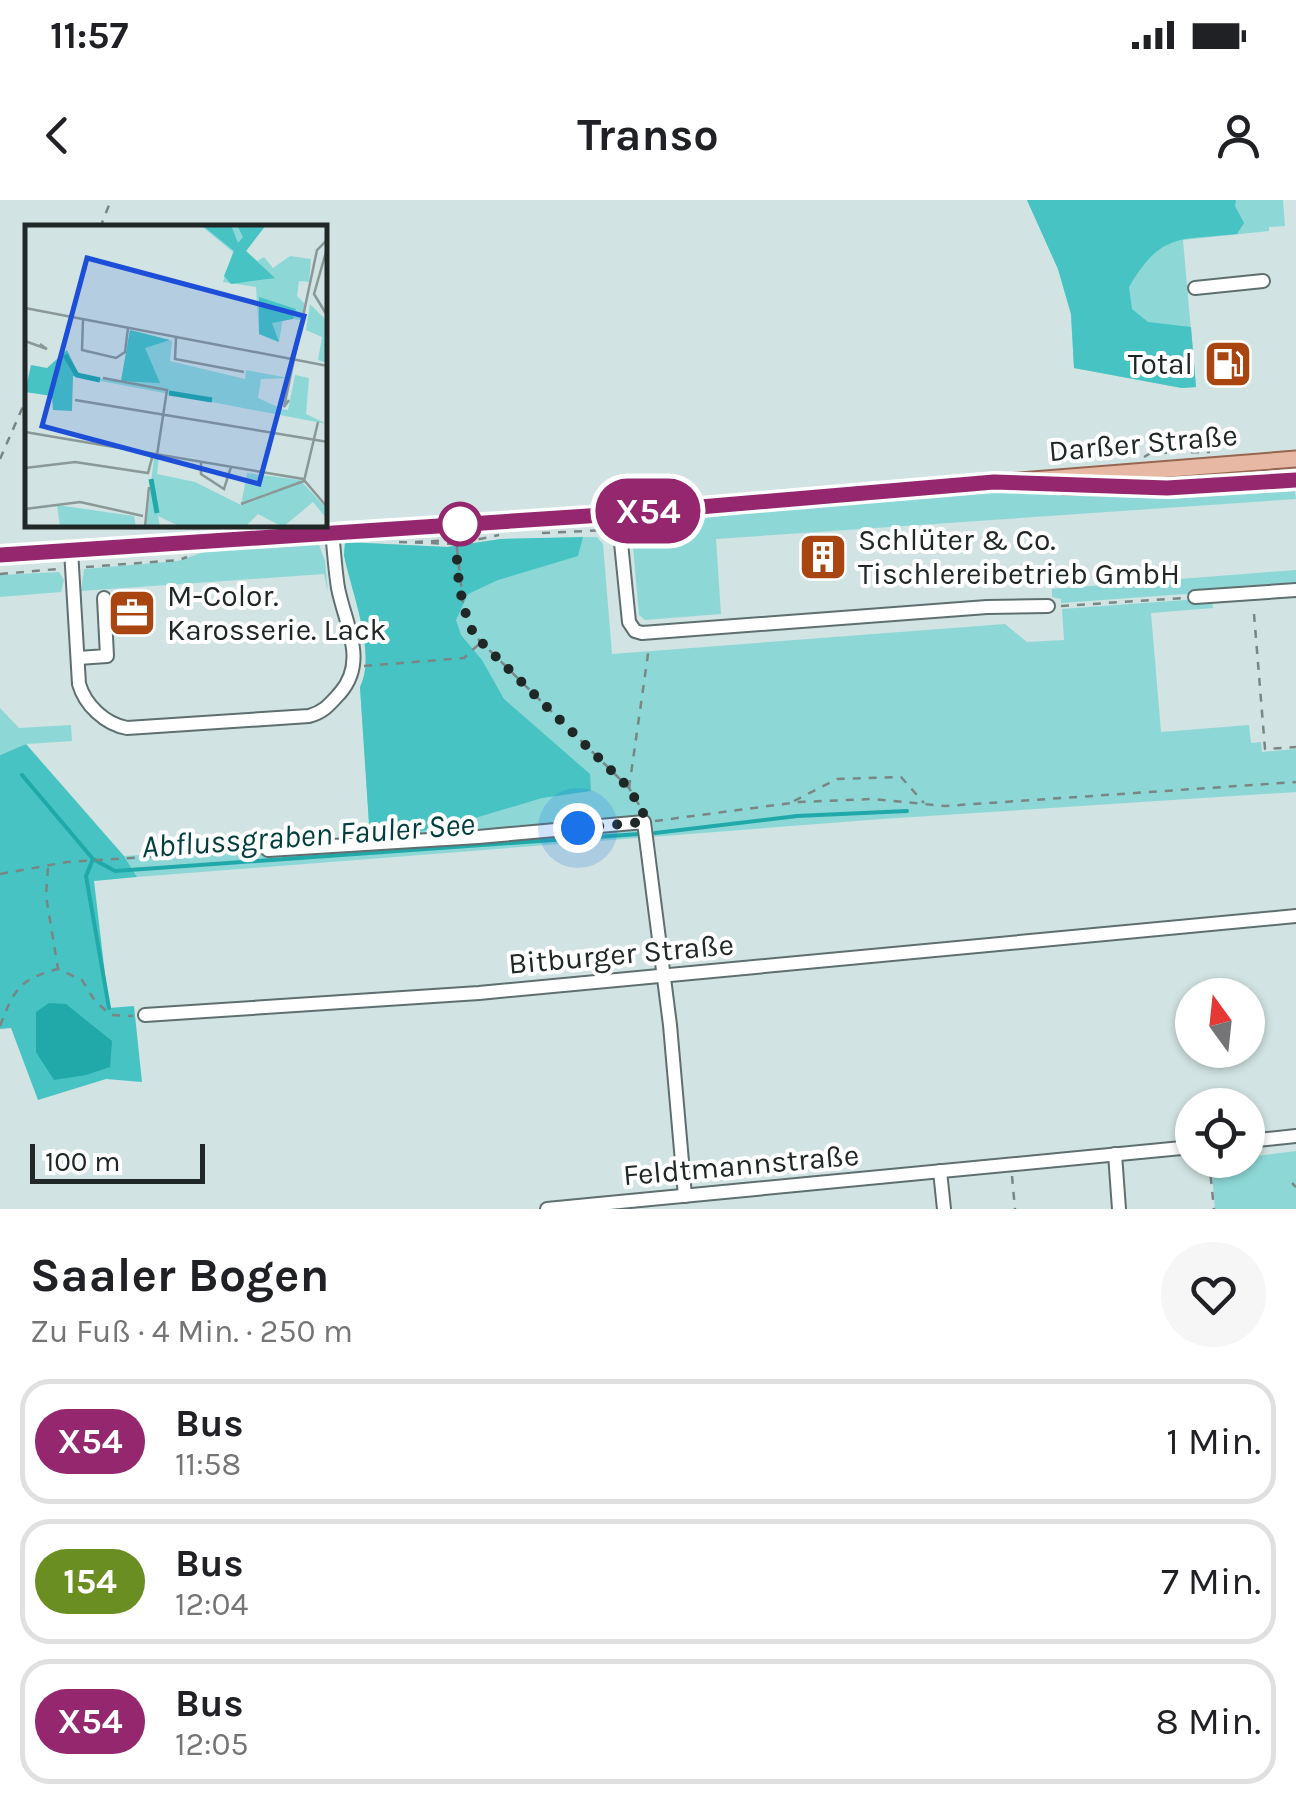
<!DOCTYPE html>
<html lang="de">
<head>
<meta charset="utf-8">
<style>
  body { margin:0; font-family:Karla,sans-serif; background:#f6f6f6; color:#202124; height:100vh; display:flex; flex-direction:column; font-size:38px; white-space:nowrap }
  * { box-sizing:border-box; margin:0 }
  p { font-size:32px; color:#757577 }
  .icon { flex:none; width:55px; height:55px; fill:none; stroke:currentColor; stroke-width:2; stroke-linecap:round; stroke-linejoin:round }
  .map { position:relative; height:1009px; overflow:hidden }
  .details { display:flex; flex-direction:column; background:#fff; flex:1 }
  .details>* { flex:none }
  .badge { padding:0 20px; border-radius:32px; font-size:35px; line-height:65px }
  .needle { width:65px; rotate:345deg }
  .tools { position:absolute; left:1175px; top:778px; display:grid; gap:20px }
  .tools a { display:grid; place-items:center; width:90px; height:90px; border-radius:50%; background:#fff; box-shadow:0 2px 8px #0004; font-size:50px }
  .scale { position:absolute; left:30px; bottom:25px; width:175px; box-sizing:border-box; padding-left:10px; border:5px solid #202727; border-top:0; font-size:28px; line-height:35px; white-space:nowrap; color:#202727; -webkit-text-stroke:8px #fff; paint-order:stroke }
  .you { position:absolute; width:50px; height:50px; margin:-25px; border:8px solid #fff; border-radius:50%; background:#1a73e8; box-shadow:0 0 0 15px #1a73e833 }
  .map>.badge { position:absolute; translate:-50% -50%; box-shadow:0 0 0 5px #fff }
  .round { display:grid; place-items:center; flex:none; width:105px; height:105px; border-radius:52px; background:#f6f6f6 }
  .head { display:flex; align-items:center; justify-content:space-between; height:170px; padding:0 30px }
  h1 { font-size:48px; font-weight:700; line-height:75px }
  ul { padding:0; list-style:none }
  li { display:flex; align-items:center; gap:30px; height:125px; margin:0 20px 15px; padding:0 10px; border:5px solid #e0e0e0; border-radius:30px }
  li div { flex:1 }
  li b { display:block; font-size:38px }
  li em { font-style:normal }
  li .badge { min-width:110px; font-weight:700; text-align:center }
  .status { display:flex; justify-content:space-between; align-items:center; height:70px; padding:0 50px; background:#fff; direction:ltr }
  .status svg { height:28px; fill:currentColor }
  header { display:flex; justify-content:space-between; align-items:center; height:130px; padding:0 30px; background:#fff; font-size:45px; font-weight:700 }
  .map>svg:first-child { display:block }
</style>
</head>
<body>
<div class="status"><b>11:57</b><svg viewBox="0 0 49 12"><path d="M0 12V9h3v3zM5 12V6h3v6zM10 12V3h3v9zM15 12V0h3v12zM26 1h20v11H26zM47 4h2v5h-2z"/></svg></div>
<header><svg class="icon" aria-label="back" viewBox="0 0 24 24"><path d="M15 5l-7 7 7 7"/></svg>Transo<svg class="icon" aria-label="person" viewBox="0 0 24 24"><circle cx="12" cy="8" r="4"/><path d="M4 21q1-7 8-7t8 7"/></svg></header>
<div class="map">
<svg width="1296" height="1009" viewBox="0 0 1296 1009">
  <rect width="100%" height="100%" fill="#d1e3e2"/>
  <g fill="#8dd8d7">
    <path d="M1027,0H1283L1285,26L1269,27V31L1183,40L1196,187L1182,188L1074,168L1071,114L1058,69Z"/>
    <path d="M1009,291L1171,299L1295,291L1296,299L716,339L721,414L645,420L639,415L632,335L637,326L805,306Z"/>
    <path d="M597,337L603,344L612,454L1005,424L1027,442L1064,440L1062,409L1212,398L1213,408L1151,413L1161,532L1249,525L1251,543L1261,542L1262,552L1296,549V592L882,619L137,677L124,656L370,639L360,487C377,453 351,391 344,355L345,342L447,347L501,339Z"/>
    <path d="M318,342L325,361L328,393L324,374L81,391L84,369L178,361L207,351Z"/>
    <path d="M1296,370V386L1061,403V399L1052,397V389Z"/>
    <path d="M59,372L64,380L61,392L0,397V375Z"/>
    <path d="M0,508L19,528L71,525L72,541L26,544L0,555Z"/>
    <path d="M1296,951V1009H1215L1211,962L1248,960V957Z"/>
  </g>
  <g fill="#46c3c2">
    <path d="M1027,0H1236L1235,6L1244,23L1237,34C1180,40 1161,32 1129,87L1132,109L1148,122L1191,127L1196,187L1182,188L1074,168L1071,114L1058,69Z"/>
    <path d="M583,337L578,356L498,380L468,394L456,420L461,435L482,460L504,499L590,574L591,591L542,598L445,627L370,639L360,487C377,453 351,391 344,355L345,342L447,347L501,339Z"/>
    <path d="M26,544L124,656L137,677L94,681L109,808L134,806L142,882L106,879L38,900L11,828L0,829V555Z"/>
  </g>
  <path fill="#21a9a9" d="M49,803L66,804L112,841L110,867L86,875L54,880L36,852V812Z"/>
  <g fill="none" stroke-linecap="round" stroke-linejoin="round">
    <g stroke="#21a9a9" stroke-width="4">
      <path d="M22,575L93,659L115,671L639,634"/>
      <path d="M655,633L797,616L907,611"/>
      <path d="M93,659L86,676L109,808"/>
    </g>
    <g stroke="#5f6f6f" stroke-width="16">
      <g id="minor">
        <path d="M1195,88L1263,81"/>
        <path d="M618,313L629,422L635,431L642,433L987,407L1048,406"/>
        <path d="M71,350L79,484C85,505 105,524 127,528L309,516C324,512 330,504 340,493C368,461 345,424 338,388C335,369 334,350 332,332"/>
        <path d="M1195,397L1296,390"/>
        <path d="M78,458L107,456L104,398"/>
        <path d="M268,650L478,637L644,622L670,825L685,996"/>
        <path d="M145,815L479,793L1296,716"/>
        <path d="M1248,941L1296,936"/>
        <path d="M1115,954L1119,1009"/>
        <path d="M940,971L944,1009"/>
        <path d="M547,1009L1192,947"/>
      </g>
    </g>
    <g stroke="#976650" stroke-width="19">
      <g id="major">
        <path d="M1063,286L1167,288L1296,280"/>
        <path d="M0,355L618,313L1296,259"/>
      </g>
    </g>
    <g stroke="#798685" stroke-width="2.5" stroke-dasharray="8 8" stroke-linecap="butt">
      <path d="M100,28L111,0"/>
      <path d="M1144,257L1151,253L1210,252"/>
      <path d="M0,259L28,195"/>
      <path d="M542,333L609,330"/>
      <path d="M399,342L456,344L499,335"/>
      <path d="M415,342L456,340L464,412L475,436L629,588L642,610"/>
      <path d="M86,367L179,360L187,357"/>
      <path d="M0,374L58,369"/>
      <path d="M1061,406L1183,398"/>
      <path d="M1254,414L1265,549L1296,547"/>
      <path d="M364,466L464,458L480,443"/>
      <path d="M629,588L649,447"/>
      <path d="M794,601L837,579L901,577L924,603"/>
      <path d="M655,621L799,602L872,599L945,606L1296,582"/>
      <path d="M48,668L46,696L58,769"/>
      <path d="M0,674L67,662L257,650"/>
      <path d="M0,826C14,790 19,779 58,769L82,780L95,801L111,815L133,816"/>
      <path d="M1209,960L1214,1009"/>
      <path d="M1012,976L1015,1009"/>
      <path d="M1292,983L1296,987"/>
    </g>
    <use href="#minor" stroke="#fff" stroke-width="12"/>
    <use href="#major" stroke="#e7b8a3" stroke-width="15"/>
  </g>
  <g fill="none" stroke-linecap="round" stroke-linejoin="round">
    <g stroke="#fff" stroke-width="22">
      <path id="line" d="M0,355L618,314L994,282L1167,288L1296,280"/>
    </g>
    <use href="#line" stroke="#95276e" stroke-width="15"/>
    <path stroke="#202727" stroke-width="10" stroke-dasharray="0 18" d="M460,324C452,353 460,410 475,436L629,588L643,613L644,622L578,628"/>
  </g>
  <defs>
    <g id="fuel-square" transform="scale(2.5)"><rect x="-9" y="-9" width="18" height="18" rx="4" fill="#a84510" stroke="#fff"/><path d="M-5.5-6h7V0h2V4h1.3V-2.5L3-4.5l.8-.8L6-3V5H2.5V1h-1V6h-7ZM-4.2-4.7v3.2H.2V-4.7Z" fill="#fff"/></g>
    <g id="building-square" transform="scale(2.5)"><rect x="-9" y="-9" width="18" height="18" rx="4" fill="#a84510" stroke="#fff"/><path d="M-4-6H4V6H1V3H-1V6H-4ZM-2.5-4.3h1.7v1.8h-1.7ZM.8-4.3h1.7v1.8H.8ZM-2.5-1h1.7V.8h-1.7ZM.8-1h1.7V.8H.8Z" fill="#fff"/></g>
    <g id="office-square" transform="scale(2.5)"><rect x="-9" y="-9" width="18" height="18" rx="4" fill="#a84510" stroke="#fff"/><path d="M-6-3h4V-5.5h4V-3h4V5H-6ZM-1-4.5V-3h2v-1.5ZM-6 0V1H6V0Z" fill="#fff"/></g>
  </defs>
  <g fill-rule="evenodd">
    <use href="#fuel-square" x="1228" y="164"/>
    <use href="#building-square" x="823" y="357"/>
    <use href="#office-square" x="132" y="413"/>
  </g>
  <circle fill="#fff" stroke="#95276e" stroke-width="5" cx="460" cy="324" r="20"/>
  <g text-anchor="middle" stroke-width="8" stroke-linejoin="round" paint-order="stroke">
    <g font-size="30" fill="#202727" stroke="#fff" text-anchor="start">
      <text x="1193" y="174" text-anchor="end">Total</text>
      <text x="858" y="350">Schlüter &amp; Co.<tspan x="858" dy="34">Tischlereibetrieb GmbH</tspan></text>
      <text x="167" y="406">M-Color.<tspan x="167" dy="34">Karosserie. Lack</tspan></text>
    </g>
    <g font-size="30" fill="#202727" stroke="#fff">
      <text transform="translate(1143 243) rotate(-5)" y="10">Darßer Straße</text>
      <text transform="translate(621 754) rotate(-5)" y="10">Bitburger Straße</text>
      <text transform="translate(741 965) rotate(-5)" y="10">Feldtmannstraße</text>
    </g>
    <g font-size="32" font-style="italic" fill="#033e3e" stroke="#fff">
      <text transform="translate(308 635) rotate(-4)" y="11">Abflussgraben Fauler See</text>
    </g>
  </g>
  <g transform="translate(25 25)">
    <rect width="302" height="302" fill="#d1e3e2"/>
    <path d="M175,0H241L221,26L232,36L239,32L248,43L265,31L286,34L284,57L274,56L272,71L280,79L276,95L258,93L254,117L234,109L231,62L198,57L208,27ZM285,79L302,96V138L293,135L297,112L281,105ZM105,105L147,116L145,136L220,154L221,145L264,153L236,154L233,173L257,184L263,185L270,150L284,153L281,189L302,199L55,152L96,156ZM129,232L134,233L132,249L170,257L216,280L222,248L275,255L302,284V294L288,277L258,302L233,289L220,302H156L133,291L135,302H121ZM32,280L109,291L111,302H35Z" fill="#8dd8d7"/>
    <path d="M177,0H206L213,18L218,12L212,0H241L221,26L250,53L206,59L199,51L209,26ZM234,72L271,84L268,94L247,98L254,117L234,109ZM105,105L145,115L120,123L135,158L96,156ZM42,125L55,152L48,151L47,186L28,185L27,171L0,167L6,140L22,143Z" fill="#46c3c2"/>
    <path fill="none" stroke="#21a9a9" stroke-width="5" d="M40,130L52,150L75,155M144,168L187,175M126,254L132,288"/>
    <path fill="none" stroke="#8a9897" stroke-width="2.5" d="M303,20L289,69L303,92M0,83L303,141M58,95L57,125L91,133L100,127L103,103M151,113L150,134L219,147M0,116L22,124L15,119M78,153L142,165L132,230M50,175L303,217M264,175L259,182L292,25L303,14M0,207L278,254L303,283M176,237V249L199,264L206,242M0,243L50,237L123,248L128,229M279,256L293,197M216,279L279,256M0,284L55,277L118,291M120,302L124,262"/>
    <path fill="#1d4ed8" fill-opacity="0.15" stroke="#1d4ed8" stroke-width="5" d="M62,33L279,91L234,259L17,201Z"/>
    <rect width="302" height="302" fill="none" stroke="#202727" stroke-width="5"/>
  </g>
</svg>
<div class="tools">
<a><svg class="needle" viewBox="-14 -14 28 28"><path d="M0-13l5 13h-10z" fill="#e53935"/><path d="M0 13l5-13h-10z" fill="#757577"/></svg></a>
<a><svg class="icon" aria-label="locate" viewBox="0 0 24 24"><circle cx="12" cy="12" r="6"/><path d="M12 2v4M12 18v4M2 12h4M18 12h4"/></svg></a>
</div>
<div class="scale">100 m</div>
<div class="you" style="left:578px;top:628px"></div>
<b class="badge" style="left:648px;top:311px;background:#95276e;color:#fff">X54</b>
</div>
<section class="details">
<div class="head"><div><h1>Saaler Bogen</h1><p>Zu Fuß · 4 Min. · 250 m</p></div><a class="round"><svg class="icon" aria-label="heart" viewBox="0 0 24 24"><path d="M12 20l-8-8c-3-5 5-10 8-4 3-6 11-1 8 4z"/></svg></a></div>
<ul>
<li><span class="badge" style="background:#95276e;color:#fff">X54</span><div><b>Bus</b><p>11:58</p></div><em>1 Min.</em></li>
<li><span class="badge" style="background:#6b8e23;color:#fff">154</span><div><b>Bus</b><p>12:04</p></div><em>7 Min.</em></li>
<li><span class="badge" style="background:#95276e;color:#fff">X54</span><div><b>Bus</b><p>12:05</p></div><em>8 Min.</em></li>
</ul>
</section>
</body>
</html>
